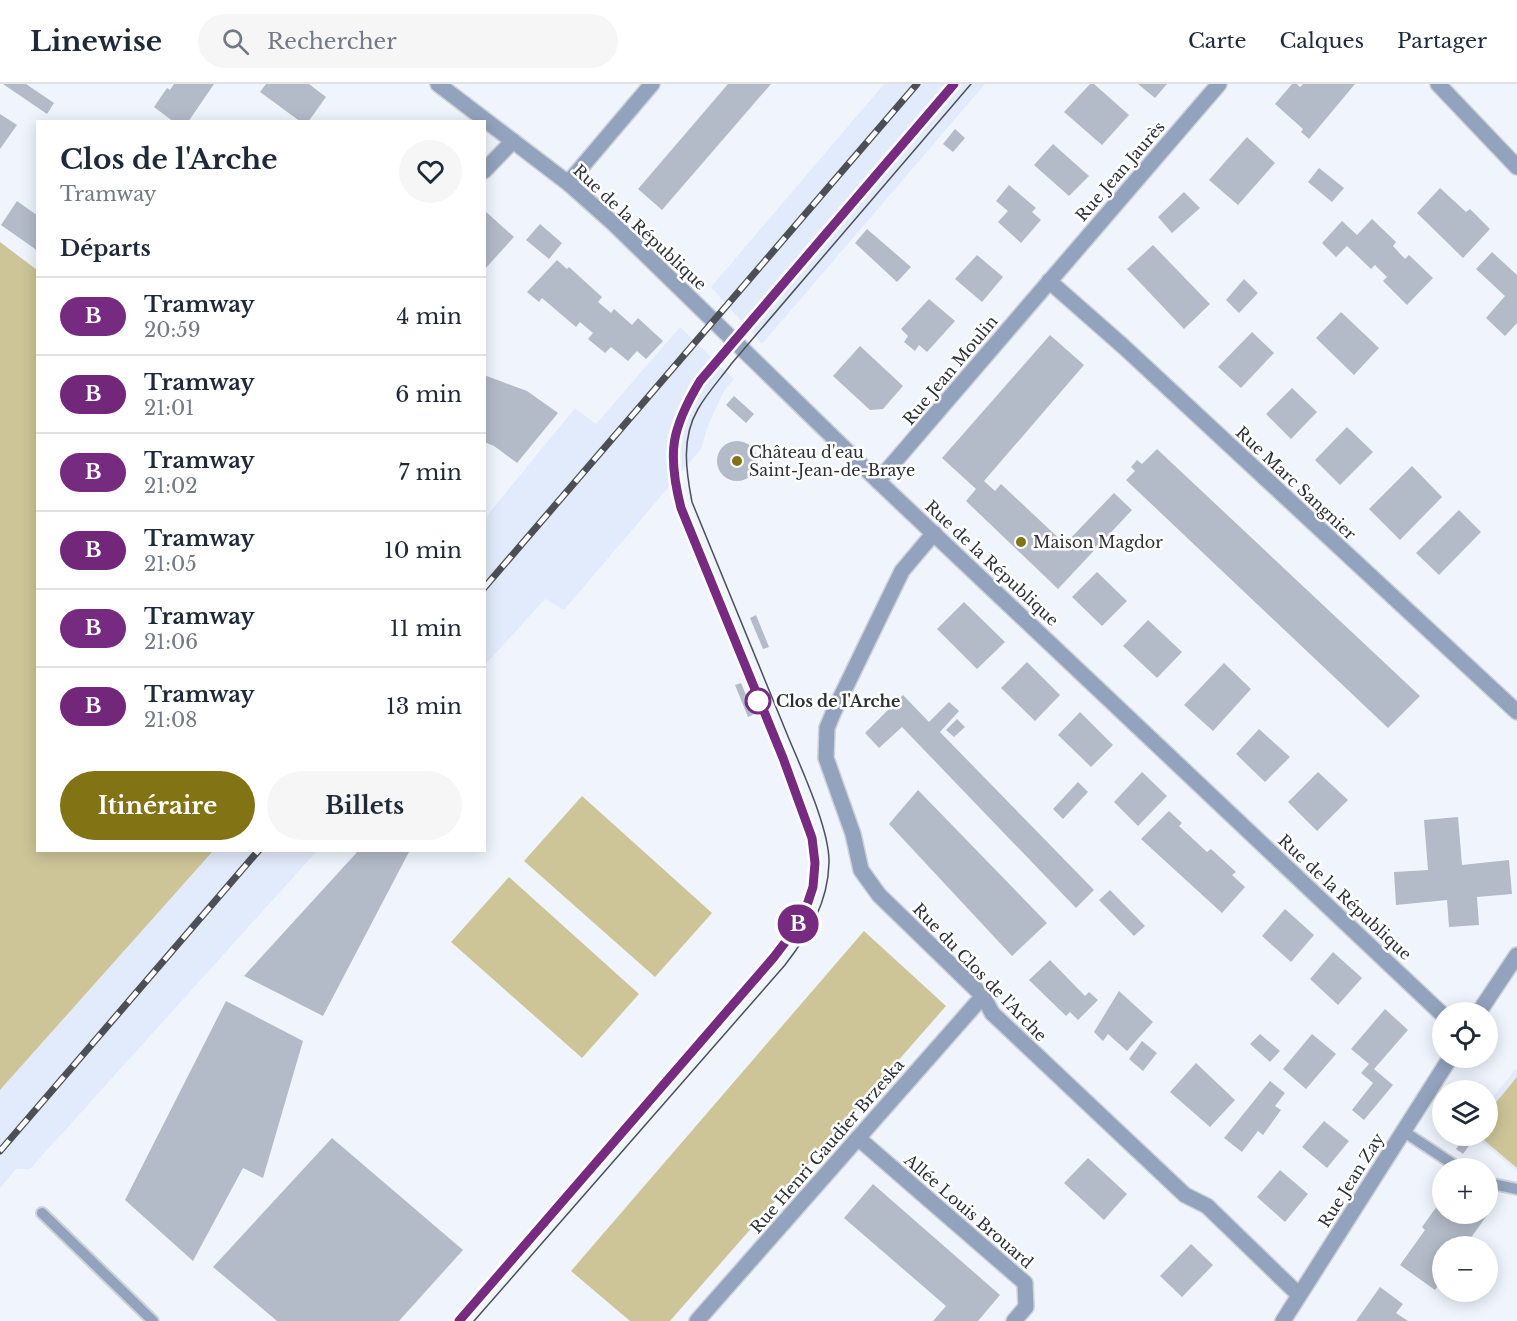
<!DOCTYPE html>
<html lang="fr">
<head>
<meta charset="utf-8">
<style>
  body { margin:0; font-family:"Libre Baskerville",serif; background:#f6f6f7; color:#1f2937; height:100vh; display:flex; flex-direction:column; font-size:22px; white-space:nowrap }
  * { box-sizing:border-box; margin:0 }
  p { font-size:20px; color:#747a83 }
  .icon { flex:none; width:33px; height:33px; fill:none; stroke:currentColor; stroke-width:2; stroke-linecap:round; stroke-linejoin:round }
  .map { position:relative; flex:1; overflow:hidden }
  .side { position:absolute; left:36px; top:36px; width:450px; height:732px; display:flex; flex-direction:column; background:#fff; border-radius:0px; box-shadow:0 3px 15px #0003 }
  .side>* { flex:none }
  .badge { padding:0 12px; border-radius:20px; font-size:21px; line-height:39px }
  .controls { position:absolute; left:1432px; top:918px; display:grid; gap:12px }
  .controls a { display:grid; place-items:center; width:66px; height:66px; border-radius:50%; background:#fff; box-shadow:0 3px 15px #0003; font-size:30px }
  .map>.badge { position:absolute; translate:-50% -50%; box-shadow:0 0 0 3px #fff }
  h2 { padding:0 24px; font-size:22px; line-height:54px }
  .round { display:grid; place-items:center; flex:none; width:63px; height:63px; border-radius:32px; background:#f6f6f7 }
  .summary { display:flex; align-items:center; justify-content:space-between; height:102px; padding:0 24px }
  h1 { font-size:28px; font-weight:700; line-height:45px }
  .cta { display:flex; gap:12px; margin-top:auto; padding:12px 24px }
  .cta a { flex:1; height:69px; border-radius:36px; background:#827315; color:#fff; font-size:24px; font-weight:700; line-height:69px; text-align:center }
  .cta a+a { background:#f6f6f7; color:#1f2937 }
  ul { padding:0; list-style:none }
  li { display:flex; align-items:center; gap:18px; height:78px; padding:0 24px; border-top:2px solid #e0e1e3 }
  li div { flex:1 }
  li b { display:block; font-size:22px }
  li em { font-style:normal }
  li .badge { min-width:66px; font-weight:700; text-align:center }
  header { display:flex; align-items:center; gap:36px; box-sizing:border-box; height:84px; padding:0 30px; background:#fff; border-bottom:2px solid #e0e1e3 }
  header strong { font-size:28px }
  nav { display:flex; gap:33px; margin-inline-start:auto; font-size:21px }
  .search { width:420px; height:54px; background:#f6f6f7; display:flex; align-items:center; gap:15px; box-sizing:border-box; padding:0 21px; border-radius:33px; color:#747a83; font-size:22px }
  .map>svg:first-child { display:block }
</style>
</head>
<body>
<header>
<strong>Linewise</strong>
<div class="search"><svg class="icon" aria-label="search" viewBox="0 0 24 24"><circle cx="10" cy="10" r="6"/><path d="M15 15l6 6"/></svg>Rechercher</div>
<nav><a>Carte</a><a>Calques</a><a>Partager</a></nav>
</header>
<div class="map">
<svg width="1517" height="1237" viewBox="0 0 1517 1237">
  <rect width="100%" height="100%" fill="#f0f5fd"/>
  <g fill="#e2ebfb">
    <path d="M884,0H985L762,260L711,203Z"/>
    <path d="M680,243L734,295L724,307L709,339L701,365L564,526L545,515L485,581V434L575,324L596,340Z"/>
    <path d="M213,767H317L30,1085H16L0,1104V1006Z"/>
    <path d="M1517,984V1087L1474,1052H1488V1019Z"/>
  </g>
  <g fill="#cdc598">
    <path d="M0,158L37,186L38,766L213,767L0,1006Z"/>
    <path d="M582,712L712,829L655,893L524,777Z"/>
    <path d="M509,793L639,910L582,974L451,858Z"/>
    <path d="M864,847L946,922L670,1237H630L571,1187Z"/>
    <path d="M1517,993V1084L1479,1052H1488V1028Z"/>
  </g>
  <g fill="#b3bbc8">
    <path d="M3,0H26L54,19L47,30Z"/>
    <path d="M174,0H214L188,38H174L154,23L167,4L170,6Z"/>
    <path d="M266,0H309L326,13L308,38H301L260,8Z"/>
    <path d="M728,0H771L662,126L638,105Z"/>
    <path d="M1090,0H1094L1129,31L1102,61L1064,28Z"/>
    <path d="M1138,0H1167L1155,14Z"/>
    <path d="M1292,0H1297L1300,3L1303,0H1355L1309,55L1301,48L1303,45L1275,20Z"/>
    <path d="M0,30L17,41L0,65Z"/>
    <path d="M955,45L965,54L953,68L943,60Z"/>
    <path d="M1247,53L1275,79L1238,121L1209,96Z"/>
    <path d="M1053,60L1089,92L1069,112L1034,81Z"/>
    <path d="M1319,84L1344,104L1332,118L1308,98Z"/>
    <path d="M1009,101L1036,124L1032,128L1041,136L1021,159L998,138L1008,127L996,117Z"/>
    <path d="M1440,104L1466,128L1470,125L1490,145L1463,174L1417,129Z"/>
    <path d="M1184,108L1200,124L1172,149L1158,133Z"/>
    <path d="M17,117L38,132V167L1,141Z"/>
    <path d="M484,126L514,153L484,186Z"/>
    <path d="M1372,135L1396,158L1393,162L1405,175L1409,171L1433,194L1407,221L1383,197L1387,193L1375,181L1371,185L1347,162L1336,173L1322,159L1342,137L1357,151Z"/>
    <path d="M540,140L562,159L549,175L526,156Z"/>
    <path d="M867,145L911,183L897,198L855,159Z"/>
    <path d="M1153,161L1210,220L1184,245L1127,185Z"/>
    <path d="M1492,168L1517,191V239L1505,252L1486,234L1505,212L1476,185Z"/>
    <path d="M977,171L1003,193L982,218L955,195Z"/>
    <path d="M557,176L567,185L569,183L602,213L598,218L611,229L614,225L632,241L638,234L663,257L646,275L637,267L628,277L611,263L605,269L588,255L593,249L580,238L576,243L542,214L539,218L527,208Z"/>
    <path d="M1244,195L1258,209L1239,229L1226,216Z"/>
    <path d="M929,215L955,237L927,268L919,261L915,267L904,258L908,252L901,245Z"/>
    <path d="M1341,228L1379,264L1354,291L1316,254Z"/>
    <path d="M1252,248L1274,269L1241,304L1218,283Z"/>
    <path d="M1050,251L1084,281L984,397L995,407L1001,400L1065,460L1114,409L1132,426L1058,505L966,417L976,405L942,374Z"/>
    <path d="M860,262L903,302L883,325L870,326L833,292Z"/>
    <path d="M484,291L527,307L558,329L517,379L494,362L484,358Z"/>
    <path d="M1292,304L1317,328L1291,355L1266,330Z"/>
    <path d="M734,312L754,330L746,339L726,321Z"/>
    <path d="M1347,343L1373,368L1340,401L1315,376Z"/>
    <circle cx="737" cy="377" r="20"/>
    <path d="M1157,365L1420,612L1388,644L1126,396L1135,387L1131,383L1137,376L1142,380Z"/>
    <path d="M1412,382L1442,413L1400,456L1369,425Z"/>
    <path d="M1459,426L1481,448L1439,491L1416,469Z"/>
    <path d="M1097,488L1127,517L1102,542L1072,513Z"/>
    <path d="M964,518L1005,558L977,585L937,545Z"/>
    <path d="M756,531L769,563L763,565L750,534Z"/>
    <path d="M1148,536L1182,568L1157,594L1123,562Z"/>
    <path d="M1027,578L1060,611L1035,637L1001,604Z"/>
    <path d="M1224,579L1251,605L1213,647L1184,621Z"/>
    <path d="M741,599L754,630L748,633L735,601Z"/>
    <path d="M903,611L929,638L949,618L959,627L940,648L1094,806L1076,824L902,643L879,664L865,649Z"/>
    <path d="M1080,628L1113,661L1091,683L1058,651Z"/>
    <path d="M957,635L965,643L954,653L946,646Z"/>
    <path d="M1259,645L1290,673L1265,698L1236,670Z"/>
    <path d="M1142,688L1167,712L1138,742L1114,718Z"/>
    <path d="M1318,688L1348,716L1317,747L1288,718Z"/>
    <path d="M1078,698L1088,708L1063,735L1053,725Z"/>
    <path d="M918,706L1047,839L1012,872L889,740Z"/>
    <path d="M1169,727L1182,739L1179,742L1207,768L1211,765L1236,788L1232,791L1245,803L1222,829L1141,755Z"/>
    <path d="M1458,733L1462,781L1509,776L1512,810L1477,813L1479,841L1449,843L1447,816L1396,821L1394,788L1428,786L1424,736Z"/>
    <path d="M359,766H410L323,932L244,892Z"/>
    <path d="M1110,806L1145,842L1134,852L1099,816Z"/>
    <path d="M1285,825L1314,851L1291,878L1262,852Z"/>
    <path d="M1333,868L1362,894L1338,921L1310,895Z"/>
    <path d="M1050,876L1085,912L1089,908L1098,916L1078,936L1070,928L1066,932L1029,896Z"/>
    <path d="M1119,907L1153,938L1127,967L1108,950L1103,957L1094,948Z"/>
    <path d="M226,917L303,957L263,1094L243,1084L193,1177L125,1116Z"/>
    <path d="M1385,925L1408,946L1374,985L1393,1001L1364,1036L1352,1026L1373,999L1361,989L1369,980L1351,965Z"/>
    <path d="M1260,950L1280,967L1270,978L1250,960Z"/>
    <path d="M1312,950L1336,970L1306,1005L1283,985Z"/>
    <path d="M1142,957L1157,969L1143,987L1129,975Z"/>
    <path d="M1196,979L1235,1016L1210,1043L1170,1008Z"/>
    <path d="M1270,997L1285,1009L1275,1022L1281,1026L1263,1051L1258,1047L1242,1068L1224,1054Z"/>
    <path d="M1324,1037L1349,1057L1327,1084L1302,1063Z"/>
    <path d="M1466,1052L1473,1056L1463,1070L1456,1065Z"/>
    <path d="M332,1054L463,1166L399,1237H277L213,1183Z"/>
    <path d="M1088,1074L1127,1110L1104,1136L1064,1099Z"/>
    <path d="M1280,1086L1308,1110L1285,1138L1257,1113Z"/>
    <path d="M873,1100L1000,1211L978,1237H933L946,1222L844,1134Z"/>
    <path d="M1443,1114V1130H1488L1465,1162H1443V1195L1435,1206L1400,1181L1425,1146L1422,1143Z"/>
    <path d="M1191,1160L1213,1181L1182,1213L1160,1192Z"/>
    <path d="M1380,1203L1403,1220L1396,1229L1408,1237H1356Z"/>
  </g>
  <g fill="none" stroke-linecap="round" stroke-linejoin="round">
    <g stroke="#cdd1d9" stroke-width="14">
      <g id="lane">
        <path d="M1403,1047L1459,1084"/>
        <path d="M1488,1099L1517,1105"/>
        <path d="M42,1129L153,1237"/>
      </g>
    </g>
    <g stroke="#cdd1d9" stroke-width="18">
      <g id="street">
        <path d="M438,0L568,99L613,139L878,397L1443,931"/>
        <path d="M1438,0L1517,83"/>
        <path d="M484,87L513,57"/>
        <path d="M568,99L652,0"/>
        <path d="M1049,197L1124,263L1517,628"/>
        <path d="M878,397L1219,0"/>
        <path d="M934,449L902,487L834,627L827,644L826,674L853,750L861,786L879,811L983,912L992,929L1185,1111L1207,1122L1299,1211"/>
        <path d="M1479,928L1517,871"/>
        <path d="M858,1054L1025,1199L1026,1223L1014,1237"/>
        <path d="M697,1237L983,912"/>
        <path d="M1283,1237L1450,974"/>
      </g>
    </g>
    <use href="#lane" stroke="#93a3bd" stroke-width="10"/>
    <use href="#street" stroke="#93a3bd" stroke-width="15"/>
    <g stroke="#4c4f55" stroke-width="1.5">
      <path d="M459,1237L774,873L793,848L805,827L813,803L815,779L811,754L783,674L681,424C667,369 671,345 700,297L954,0"/>
      <path d="M474,1237L785,881C809,850 828,819 829,779C830,745 800,682 787,650C755,572 723,495 692,418C686,387 681,354 698,325C707,309 721,294 732,279L971,0"/>
    </g>
    <g stroke="#4c4f55" stroke-width="7">
      <g id="rail">
        <path d="M484,504L917,0"/>
        <path d="M0,1067L259,766"/>
      </g>
    </g>
    <use href="#rail" stroke="#fff" stroke-width="4.5" stroke-dasharray="14" stroke-linecap="butt"/>
  </g>
  <g fill="none" stroke-linecap="round" stroke-linejoin="round">
    <g stroke="#fff" stroke-width="14">
      <path id="line" d="M459,1237L774,873L793,848L805,827L813,803L815,779L812,754L783,674L681,424C667,369 671,345 700,297L954,0"/>
    </g>
    <use href="#line" stroke="#762a80" stroke-width="9"/>
  </g>
  <g fill="#827315" stroke="#fff" stroke-width="2">
    <circle cx="737" cy="377" r="6"/>
    <circle cx="1021" cy="458" r="6"/>
  </g>
  <circle fill="#fff" stroke="#762a80" stroke-width="3" cx="758" cy="617" r="12"/>
  <g text-anchor="middle" stroke-width="5" stroke-linejoin="round" paint-order="stroke">
    <g font-size="16" fill="#2c2f35" stroke="#fff">
      <text transform="translate(1120 87) rotate(-49)" y="6">Rue Jean Jaurès</text>
      <text transform="translate(640 143) rotate(43)" y="6">Rue de la République</text>
      <text transform="translate(950 286) rotate(-50)" y="6">Rue Jean Moulin</text>
      <text transform="translate(1296 399) rotate(43)" y="6">Rue Marc Sangnier</text>
      <text transform="translate(992 479) rotate(43)" y="6">Rue de la République</text>
      <text transform="translate(1345 813) rotate(43)" y="6">Rue de la République</text>
      <text transform="translate(980 888) rotate(46)" y="6">Rue du Clos de l'Arche</text>
      <text transform="translate(827 1062) rotate(-49)" y="6">Rue Henri Gaudier Brzeska</text>
      <text transform="translate(1351 1096) rotate(-58)" y="6">Rue Jean Zay</text>
      <text transform="translate(969 1127) rotate(41)" y="6">Allée Louis Brouard</text>
    </g>
    <g font-size="16" fill="#2c2f35" stroke="#fff" text-anchor="start">
      <text x="749" y="374">Château d'eau<tspan x="749" dy="18">Saint-Jean-de-Braye</tspan></text>
      <text x="1033" y="464">Maison Magdor</text>
    </g>
    <g font-size="16" font-weight="bold" fill="#2c2f35" stroke="#fff" text-anchor="start">
      <text x="776" y="623">Clos de l'Arche</text>
    </g>
  </g>
</svg>
<div class="controls">
<a><svg class="icon" aria-label="locate" viewBox="0 0 24 24"><circle cx="12" cy="12" r="6"/><path d="M12 2v4M12 18v4M2 12h4M18 12h4"/></svg></a>
<a><svg class="icon" aria-label="layers" viewBox="0 0 24 24"><path d="M12 4l9 5-9 5-9-5zM3 14l9 5 9-5"/></svg></a>
<a>+</a>
<a>−</a>
</div>
<b class="badge" style="left:798px;top:840px;background:#762a80;color:#fff">B</b>
<section class="side">
<div class="summary"><div><h1>Clos de l'Arche</h1><p>Tramway</p></div><a class="round"><svg class="icon" aria-label="heart" viewBox="0 0 24 24"><path d="M12 20l-8-8c-3-5 5-10 8-4 3-6 11-1 8 4z"/></svg></a></div>
<h2>Départs</h2>
<ul>
<li><span class="badge" style="background:#762a80;color:#fff">B</span><div><b>Tramway</b><p>20:59</p></div><em>4 min</em></li>
<li><span class="badge" style="background:#72277b;color:#fff">B</span><div><b>Tramway</b><p>21:01</p></div><em>6 min</em></li>
<li><span class="badge" style="background:#762a80;color:#fff">B</span><div><b>Tramway</b><p>21:02</p></div><em>7 min</em></li>
<li><span class="badge" style="background:#72277b;color:#fff">B</span><div><b>Tramway</b><p>21:05</p></div><em>10 min</em></li>
<li><span class="badge" style="background:#762a80;color:#fff">B</span><div><b>Tramway</b><p>21:06</p></div><em>11 min</em></li>
<li><span class="badge" style="background:#72277b;color:#fff">B</span><div><b>Tramway</b><p>21:08</p></div><em>13 min</em></li>
</ul>
<div class="cta"><a>Itinéraire</a><a>Billets</a></div>
</section>
</div>
</body>
</html>
